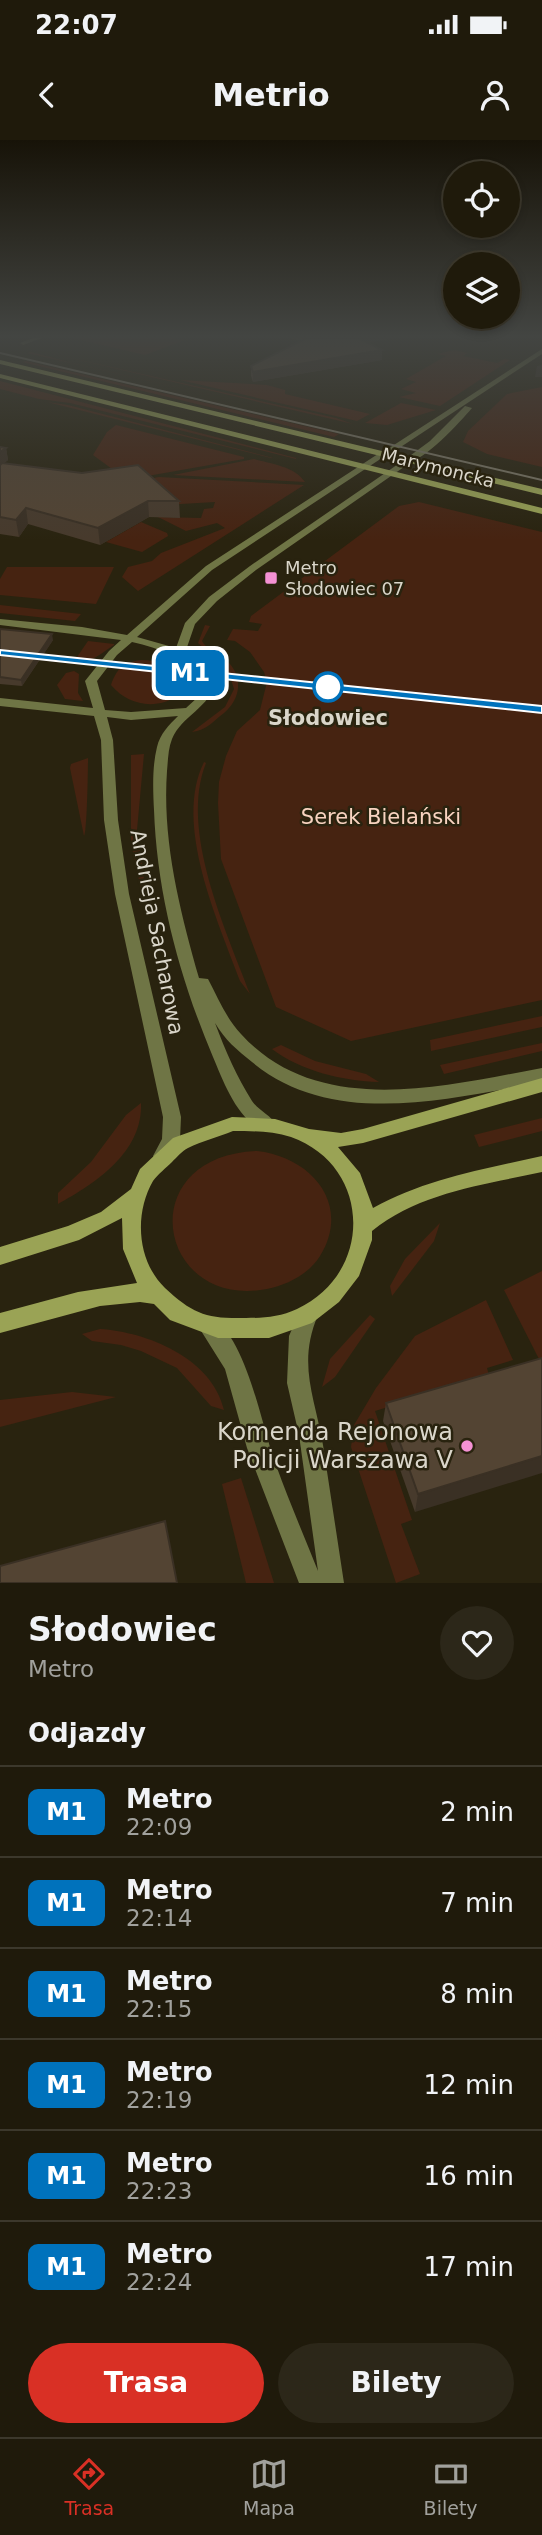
<!DOCTYPE html>
<html lang="pl">
<head>
<meta charset="utf-8">
<style>
  body { margin:0; font-family:"DejaVu Sans",sans-serif; background:#2c2719; color:#f1f3f6; height:100vh; display:flex; flex-direction:column; font-size:26px; white-space:nowrap }
  * { box-sizing:border-box; margin:0 }
  p { font-size:23px; color:#a1a19d }
  .icon { flex:none; width:38px; height:38px; fill:none; stroke:currentColor; stroke-width:2; stroke-linecap:round; stroke-linejoin:round }
  .map { position:relative; height:1443px; overflow:hidden }
  .sheet { display:flex; flex-direction:column; background:#1f1a0b; flex:1 }
  .sheet>* { flex:none }
  .badge { padding:0 14px; border-radius:10px; font-size:24px; line-height:46px }
  .fabs { position:absolute; left:443px; top:21px; display:grid; gap:14px }
  .fabs a { display:grid; place-items:center; width:77px; height:77px; border-radius:50%; background:#1f1a0b; box-shadow:0 4px 10px #0003,0 0 0 2px #3c382c; font-size:35px }
  .map>.badge { position:absolute; translate:-50% -50%; box-shadow:0 0 0 4px #fff }
  h2 { padding:0 28px; font-size:26px; line-height:63px }
  .round { display:grid; place-items:center; flex:none; width:74px; height:74px; border-radius:37px; background:#2c2719 }
  .summary { display:flex; align-items:center; justify-content:space-between; height:119px; padding:0 28px }
  h1 { font-size:33px; font-weight:600; line-height:52px }
  .action { display:flex; gap:14px; margin-top:auto; padding:14px 28px }
  .action a { flex:1; height:80px; border-radius:42px; background:#d93025; color:#fff; font-size:28px; font-weight:600; line-height:80px; text-align:center }
  .action a+a { background:#2c2719; color:#f1f3f6 }
  ul { padding:0; list-style:none }
  li { display:flex; align-items:center; gap:21px; height:91px; padding:0 28px; border-top:2px solid #3c382c }
  li div { flex:1 }
  li b { display:block; font-size:26px }
  li em { font-style:normal }
  li .badge { min-width:77px; font-weight:700; text-align:center }
  .status { display:flex; justify-content:space-between; align-items:center; height:49px; padding:0 35px; background:#1f1a0b; direction:ltr }
  .status svg { height:19px; fill:currentColor }
  header { display:flex; justify-content:space-between; align-items:center; height:91px; padding:0 28px; background:#1f1a0b; font-size:32px; font-weight:600 }
  .tab-bar { display:flex; justify-content:space-around; align-items:center; height:98px; border-top:2px solid #3c382c; background:#1f1a0b; font-size:19px; color:#a1a19d }
  .tab-bar a { display:grid; justify-items:center; gap:4px }
  .tab-bar .selected { color:#d93025 }
  .map>svg:first-child { display:block }
</style>
</head>
<body>
<div class="status"><b>22:07</b><svg viewBox="0 0 49 12"><path d="M0 12V9h3v3zM5 12V6h3v6zM10 12V3h3v9zM15 12V0h3v12zM26 1h20v11H26zM47 4h2v5h-2z"/></svg></div>
<header><svg class="icon" aria-label="back" viewBox="0 0 24 24"><path d="M15 5l-7 7 7 7"/></svg>Metrio<svg class="icon" aria-label="person" viewBox="0 0 24 24"><circle cx="12" cy="8" r="4"/><path d="M4 21q1-7 8-7t8 7"/></svg></header>
<div class="map">
<svg width="542" height="1443" viewBox="0 0 542 1443">
  <rect width="100%" height="100%" fill="#29230f"/>
  <g fill="#462311">
    <path d="M72,198H174L185,200L145,215Z"/>
    <path d="M36,210L336,278L353,284Z"/>
    <path d="M454,210L467,213L463,216L497,223L504,219L510,220L440,266L399,257L416,253L401,249L416,242L406,239L446,216L437,214Z"/>
    <path d="M31,212L72,223L351,287L27,213Z"/>
    <path d="M26,221L339,294L334,297L22,222Z"/>
    <path d="M180,240L267,245L285,250V254L370,274L357,281Z"/>
    <path d="M0,241L296,318V319L70,263L39,259L0,249Z"/>
    <path d="M542,247V327L487,314L463,302L468,291L507,254Z"/>
    <path d="M47,262L68,265L273,318H271Z"/>
    <path d="M401,263L436,270L387,285L365,283Z"/>
    <path d="M116,285L244,317V319L136,338L123,337L93,315L107,292Z"/>
    <path d="M254,319C271,324 294,326 305,342L173,335Z"/>
    <path d="M159,337L304,345L138,451L122,437L128,427L152,421L161,413L225,388L217,383L186,391L158,377L201,378L204,369L213,368L215,362L164,365L139,341Z"/>
    <path d="M419,362L542,392V860L351,901L276,867L221,719L218,663L219,642L226,616L237,591L260,570L267,542L264,532L250,512L235,501L227,500L233,489L258,491L262,484L249,482L251,476L399,366Z"/>
    <path d="M141,382L167,393L168,396L142,412L106,402Z"/>
    <path d="M7,427H114L96,464L0,455V439Z"/>
    <path d="M0,465L81,474L75,481L0,473Z"/>
    <path d="M205,485L210,486L202,501L204,504C210,511 219,514 226,520C244,536 241,559 224,573C212,582 207,590 192,592L225,567L234,549L227,527L198,503Z"/>
    <path d="M88,501L114,504V505C102,512 91,525 76,520L77,517Z"/>
    <path d="M141,520C158,520 172,527 182,542L179,555C155,571 128,565 111,545C116,529 124,522 141,520Z"/>
    <path d="M74,531L79,534L78,553L83,561L65,559L57,545L66,533Z"/>
    <path d="M144,614L137,690L148,767L145,768L131,703V615Z"/>
    <path d="M88,618C88,629 87,691 84,696L70,628L71,624Z"/>
    <path d="M204,622L206,623C179,690 226,790 250,854L240,841C218,781 173,684 204,622Z"/>
    <path d="M542,876V887L431,911L430,900Z"/>
    <path d="M542,903V911L444,934L440,925Z"/>
    <path d="M281,905L315,921L366,934L379,942C343,941 301,931 272,909Z"/>
    <path d="M141,963C143,1012 96,1043 58,1064V1053L91,1022L126,975Z"/>
    <path d="M542,978V991L479,1007L474,995Z"/>
    <path d="M257,1011C311,1017 352,1064 320,1116C309,1134 287,1145 267,1149C157,1170 130,1016 257,1011Z"/>
    <path d="M440,1083L434,1101L392,1156L390,1146L405,1119Z"/>
    <path d="M542,1131V1218L539,1219L504,1150Z"/>
    <path d="M486,1160L513,1220L487,1228L489,1236L375,1271L412,1380L401,1384L420,1434L396,1443L351,1307L354,1285L376,1248L415,1196Z"/>
    <path d="M370,1175L375,1179L335,1237L322,1247L330,1219Z"/>
    <path d="M100,1189C147,1192 212,1218 224,1270L211,1266L177,1228L141,1211L121,1205L92,1201L82,1194Z"/>
    <path d="M72,1252L116,1257L0,1287V1260Z"/>
    <path d="M241,1338L274,1443H246L222,1344Z"/>
  </g>
  <g fill="none" stroke-linecap="round" stroke-linejoin="round">
    <g fill="#6f7545" fill-rule="evenodd">
      <path d="M33,198H42L23,205L20,203Z"/>
      <path d="M542,209V214L387,316L380,314Z"/>
      <path d="M465,266L472,268C460,282 424,322 407,322V318L430,301Z"/>
    </g>
    <g fill="#6f7545" fill-rule="evenodd">
      <path d="M381,312L388,314L212,430L137,497L176,508L185,483L209,457L250,426L407,318L414,320L256,430L217,461L195,484L185,513L200,521L217,540C209,569 182,575 172,599C168,609 168,621 167,631C162,701 180,771 199,838L208,839C218,858 226,878 241,894C318,979 444,946 542,928V942C448,959 333,989 252,922C237,910 225,900 215,883C225,910 237,937 252,961C259,971 271,975 276,985L273,990L267,992C238,982 224,943 213,917C180,839 157,755 154,670C153,650 152,627 157,607C160,594 169,585 178,576L131,580L107,577L113,600L118,680L129,754L181,977L180,1000L168,1021L162,1024L156,1021L153,1016L162,999L163,977L115,754L104,680L101,600L94,576L0,566V558L93,568L85,541L109,511L121,500L0,485V479L82,487L127,495L206,426ZM132,502C160,508 185,519 205,540L198,557L186,568L131,572L105,570L97,541L117,515Z"/>
      <path d="M308,1165L315,1168L318,1175C297,1224 315,1257 323,1305C330,1351 337,1397 344,1443H299L247,1308L225,1229L198,1186L201,1179L208,1176C246,1191 262,1289 276,1325C289,1361 304,1396 318,1431L299,1295L287,1243L289,1196L301,1168Z"/>
    </g>
    <g fill="#9aa355" fill-rule="evenodd">
      <path d="M0,220L542,349V355L0,224Z"/>
      <path d="M0,234L542,368V374L0,238Z"/>
      <path d="M542,938V952L363,1003L338,1007L360,1033L373,1068C425,1039 484,1029 542,1016V1032C484,1045 420,1052 372,1091V1100L359,1136L339,1162L312,1183L269,1198H218L170,1180L154,1164L140,1162L100,1166L0,1193V1173L78,1152L137,1143L123,1109L122,1078L79,1100L0,1125V1107L68,1086L101,1072L131,1049L140,1029L173,998L232,977L275,979L309,989L341,993L363,989ZM233,991C252,991 272,991 291,997C372,1026 374,1133 297,1169C280,1177 264,1178 246,1178C207,1179 193,1174 165,1148C137,1121 134,1074 153,1041C158,1034 166,1028 172,1022C177,1017 182,1011 188,1008C202,1001 218,997 233,991Z"/>
    </g>
    <path stroke="#7b7665" stroke-width="2" d="M0,213L542,340"/>
  </g>
  <g fill="#473a2c">
    <path d="M289,198H396L368,202L382,210V220L253,242L251,236V226L301,201Z"/>
    <path d="M0,307L6,308L8,320L3,324L179,361L180,378L149,377L100,405L28,384L19,397L0,394Z"/>
    <path d="M0,489L53,500L22,546L0,544Z"/>
    <path d="M542,1218L415,1372L383,1281L386,1263Z"/>
  </g>
  <g fill="#3a3024">
    <path d="M354,198H396L353,205Z"/>
    <path d="M382,210V220L253,242V232Z"/>
    <path d="M542,225V237H535L537,226Z"/>
    <path d="M6,308L8,320L0,326V312Z"/>
    <path d="M148,361L149,377L100,405L98,388Z"/>
    <path d="M26,368L28,384L19,397L16,380Z"/>
    <path d="M52,494L53,500L22,546L21,540Z"/>
    <path d="M542,1316V1333L415,1372L418,1354Z"/>
  </g>
  <g fill="#534433" stroke="#3a3024" stroke-width="2">
    <path d="M307,198H359L382,210L253,232L251,226Z"/>
    <path d="M0,307L6,308L0,312Z"/>
    <path d="M2,323L82,333L138,325L179,361H148L98,388L26,368L16,380L0,377V325Z"/>
    <path d="M0,489L52,494L21,540L0,537Z"/>
    <path d="M542,1218V1316L418,1354L386,1263Z"/>
    <path d="M165,1381L177,1443H0V1426Z"/>
  </g>
  <linearGradient id="sky" x2="0" y2="1"><stop stop-color="#171308"/><stop offset="0.49" stop-color="#434542"/><stop offset="1" stop-color="#434542" stop-opacity="0"/></linearGradient>
  <rect width="542" height="400" fill="url(#sky)"/>
  <path fill="#0072bc" stroke="#fff" stroke-width="2" d="M0,510L542,566V573L0,515Z"/>
  <g fill="#f491d4" stroke="#29230f" stroke-width="2.5">
    <rect x="264" y="431" width="14" height="14" rx="3.5"/>
    <circle cx="467" cy="1306" r="7"/>
  </g>
  <circle fill="#fff" stroke="#0072bc" stroke-width="3.5" cx="328" cy="547" r="14"/>
  <g text-anchor="middle" stroke-width="5" stroke-linejoin="round" paint-order="stroke">
    <g font-size="18" fill="#dad6ca" stroke="#29230f">
      <text transform="translate(438 328) rotate(14)" y="6">Marymoncka</text>
    </g>
    <g font-size="18" fill="#dad6ca" stroke="#29230f" text-anchor="start">
      <text x="285" y="434">Metro<tspan x="285" dy="21">Słodowiec 07</tspan></text>
    </g>
    <g font-size="21" font-weight="bold" fill="#dad6ca" stroke="#29230f">
      <text x="328" y="585">Słodowiec</text>
    </g>
    <g font-size="21" fill="#f8d3c0" stroke="#29230f">
      <text x="381" y="684">Serek Bielański</text>
    </g>
    <g font-size="21" fill="#dad6ca" stroke="#29230f">
      <text transform="translate(157 792) rotate(79)" y="7">Andrieja Sacharowa</text>
    </g>
    <g font-size="24" fill="#dad6ca" stroke="#29230f" text-anchor="end">
      <text x="453" y="1300">Komenda Rejonowa<tspan x="453" dy="28">Policji Warszawa V</tspan></text>
    </g>
  </g>
</svg>
<div class="fabs">
<a><svg class="icon" aria-label="locate" viewBox="0 0 24 24"><circle cx="12" cy="12" r="6"/><path d="M12 2v4M12 18v4M2 12h4M18 12h4"/></svg></a>
<a><svg class="icon" aria-label="layers" viewBox="0 0 24 24"><path d="M12 4l9 5-9 5-9-5zM3 14l9 5 9-5"/></svg></a>
</div>
<b class="badge" style="left:190px;top:533px;background:#0072bc;color:#fff">M1</b>
</div>
<section class="sheet">
<div class="summary"><div><h1>Słodowiec</h1><p>Metro</p></div><a class="round"><svg class="icon" aria-label="heart" viewBox="0 0 24 24"><path d="M12 20l-8-8c-3-5 5-10 8-4 3-6 11-1 8 4z"/></svg></a></div>
<h2>Odjazdy</h2>
<ul>
<li><span class="badge" style="background:#0072bc;color:#fff">M1</span><div><b>Metro</b><p>22:09</p></div><em>2 min</em></li>
<li><span class="badge" style="background:#0072bc;color:#fff">M1</span><div><b>Metro</b><p>22:14</p></div><em>7 min</em></li>
<li><span class="badge" style="background:#0072bc;color:#fff">M1</span><div><b>Metro</b><p>22:15</p></div><em>8 min</em></li>
<li><span class="badge" style="background:#0072bc;color:#fff">M1</span><div><b>Metro</b><p>22:19</p></div><em>12 min</em></li>
<li><span class="badge" style="background:#0072bc;color:#fff">M1</span><div><b>Metro</b><p>22:23</p></div><em>16 min</em></li>
<li><span class="badge" style="background:#0072bc;color:#fff">M1</span><div><b>Metro</b><p>22:24</p></div><em>17 min</em></li>
</ul>
<div class="action"><a>Trasa</a><a>Bilety</a></div>
</section>
<nav class="tab-bar">
<a class="selected"><svg class="icon" aria-label="directions" viewBox="0 0 24 24"><path d="M12 3l9 9-9 9-9-9zM9 14v-3h6M13 9l2 2-2 2"/></svg>Trasa</a>
<a><svg class="icon" aria-label="map" viewBox="0 0 24 24"><path d="M3 6l6-2 6 2 6-2v14l-6 2-6-2-6 2zM9 4v14M15 6v14"/></svg>Mapa</a>
<a><svg class="icon" aria-label="tickets" viewBox="0 0 24 24"><path d="M3 7h18v10H3zM15 7v10"/></svg>Bilety</a>
</nav>
</body>
</html>
